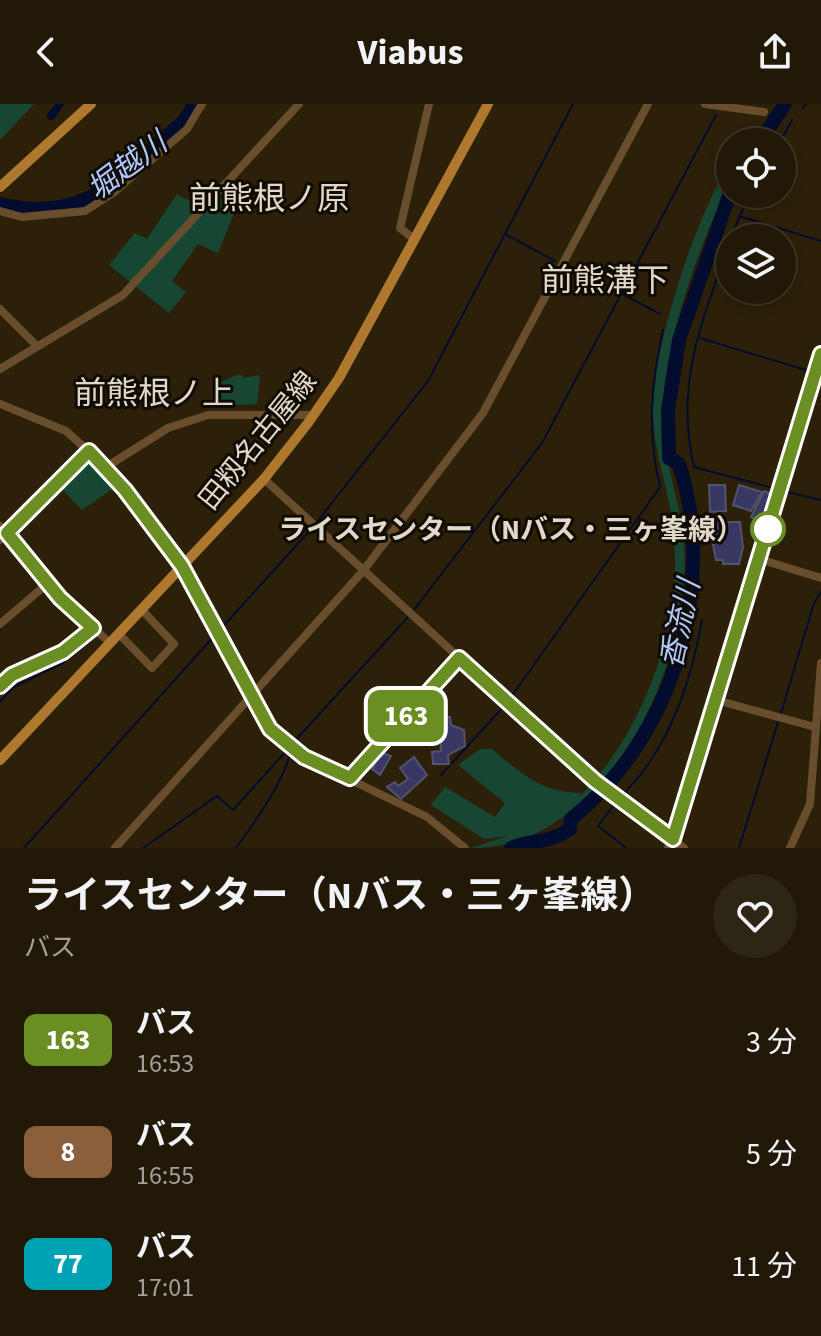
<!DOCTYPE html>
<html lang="ja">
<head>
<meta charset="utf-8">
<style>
  body { margin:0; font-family:"Source Sans 3","Noto Sans JP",sans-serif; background:#2d2515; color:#f1f3f6; height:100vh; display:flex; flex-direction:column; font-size:30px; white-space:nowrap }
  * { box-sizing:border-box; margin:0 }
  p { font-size:26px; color:#a2a09b }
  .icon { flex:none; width:44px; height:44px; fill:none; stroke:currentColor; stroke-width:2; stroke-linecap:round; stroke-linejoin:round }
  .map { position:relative; height:744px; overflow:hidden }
  .panel { display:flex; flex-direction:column; background:#211807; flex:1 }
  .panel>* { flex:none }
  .badge { padding:0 16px; border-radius:12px; font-size:28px; line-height:52px }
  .fabs { position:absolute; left:716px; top:24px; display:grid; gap:16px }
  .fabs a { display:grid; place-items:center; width:80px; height:80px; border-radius:50%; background:#211807; box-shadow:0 4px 12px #0003,0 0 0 2px #3e3728; font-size:40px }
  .map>.badge { position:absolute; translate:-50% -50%; box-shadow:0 0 0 4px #fff }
  .round { display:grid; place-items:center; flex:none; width:84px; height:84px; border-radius:42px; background:#2d2515 }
  .head { display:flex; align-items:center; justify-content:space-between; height:136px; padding:0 24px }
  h1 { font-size:38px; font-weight:700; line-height:60px }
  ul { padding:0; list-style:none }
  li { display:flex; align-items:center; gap:24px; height:112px; padding:0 24px }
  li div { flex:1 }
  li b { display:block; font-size:30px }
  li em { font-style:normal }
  li .badge { min-width:88px; font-weight:700; text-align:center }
  header { display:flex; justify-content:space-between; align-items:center; height:104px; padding:0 24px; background:#211807; font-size:36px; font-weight:700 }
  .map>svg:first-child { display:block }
</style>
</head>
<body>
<header><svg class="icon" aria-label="back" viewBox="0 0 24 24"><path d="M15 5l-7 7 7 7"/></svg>Viabus<svg class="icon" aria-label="share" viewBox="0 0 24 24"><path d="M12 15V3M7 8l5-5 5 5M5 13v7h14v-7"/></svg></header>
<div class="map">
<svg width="821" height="744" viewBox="0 0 821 744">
  <rect width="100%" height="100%" fill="#2c2009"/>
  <g fill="#174733">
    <path d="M0,0H34L0,36Z"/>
    <path d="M730,58V76C699,144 670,221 663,295C658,343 678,385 683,432C697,553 609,744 471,744L507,732L484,735L431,701L445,683L495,713L505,699L458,661L480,645H492C521,669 541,689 581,689L578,694C643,630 682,524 674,433C671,386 652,350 653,301C654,239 697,111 730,58Z"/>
    <path d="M199,85L237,102L218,149L198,140L172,177L186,188L169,209L109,161L135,129L147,135L177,90L190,97Z"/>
    <path d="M240,270L244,274L260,271L257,300L220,302L215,280Z"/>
    <path d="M89,354L115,383L82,406L61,384Z"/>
  </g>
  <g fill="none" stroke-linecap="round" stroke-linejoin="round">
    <g stroke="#020c2e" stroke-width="2">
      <path d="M803,4L806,0"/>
      <path d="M780,38L792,16"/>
      <path d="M739,112L821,137"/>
      <path d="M505,130L555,157"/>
      <path d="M731,134L749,90"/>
      <path d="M730,137C703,216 674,278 694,363L777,385"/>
      <path d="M568,161L660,210"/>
      <path d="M700,234L812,268"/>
      <path d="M783,387L821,396"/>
      <path d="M316,419L428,277L573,0"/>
      <path d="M413,507L542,339L716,11"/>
      <path d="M220,526L312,424"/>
      <path d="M509,596L660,383C647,328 651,281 663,226"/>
      <path d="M0,598L12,584L63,559L94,534"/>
      <path d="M781,609L814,499L821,488"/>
      <path d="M292,640L409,512"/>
      <path d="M441,671L505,601"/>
      <path d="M622,691C669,646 691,578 702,516"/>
      <path d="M616,698L598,722L626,744"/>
      <path d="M24,744L215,531"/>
      <path d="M143,744L217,692L233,706L288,645"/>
      <path d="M236,744C253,721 288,672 290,646"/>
      <path d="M739,744L779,615"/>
    </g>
    <path stroke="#020c2e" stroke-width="8" d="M51,12L60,0"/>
    <g stroke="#020c2e" stroke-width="14">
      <path d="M760,38L785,0"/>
      <path d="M0,100C90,122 123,69 185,16L194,0"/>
      <path d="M511,744C537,734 546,741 570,725L571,715C672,635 719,483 679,360L669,354L668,306L679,236L730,89"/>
    </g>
  </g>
  <g fill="#393862" stroke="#52536c" stroke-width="2">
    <path d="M709,381H725L726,407L710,408Z"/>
    <path d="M739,381L762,388L751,407L733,401Z"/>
    <path d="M764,387L772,390L764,417L760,418L751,413Z"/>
    <path d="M715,418H740L743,443L739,460H723V456H716L711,430H715Z"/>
    <path d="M424,597L436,599L440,608L445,607L446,613H450L451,621L464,626L465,642L448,651L449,660H433L432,648L441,647L440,629L432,621V613H425L424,625L409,626L408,614L413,613Z"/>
    <path d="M380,648L391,652L380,671L372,665Z"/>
    <path d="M414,653L427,671L401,695L387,683L395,678L398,682L408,675L400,664Z"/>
  </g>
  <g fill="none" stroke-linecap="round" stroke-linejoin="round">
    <g stroke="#694e2e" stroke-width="8">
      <path d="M705,0L764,8"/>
      <path d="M0,107L22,113L85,107L113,89L187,25L202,0"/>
      <path d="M414,135L400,124L429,0"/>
      <path d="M0,205L37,242"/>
      <path d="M0,265L123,191L299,0"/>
      <path d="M0,300L66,327L106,363L183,466"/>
      <path d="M106,363L168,324L208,311H314"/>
      <path d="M264,375L573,658L684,744"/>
      <path d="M0,422L60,494L109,538"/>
      <path d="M0,436L89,347"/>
      <path d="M759,455L821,474"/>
      <path d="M182,462L270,625L304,653L427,713L465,744"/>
      <path d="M0,520L47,480"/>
      <path d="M119,530L152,564L174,540L141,505"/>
      <path d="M0,582L12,571L63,548L93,524"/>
      <path d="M716,596L815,623"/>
      <path d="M350,674L459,554"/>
      <path d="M115,744L363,467L483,309L648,0"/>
      <path d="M668,744L678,721L821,250"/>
      <path d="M790,744L810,700L821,559"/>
    </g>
    <g stroke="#af782f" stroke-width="10">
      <path d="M0,83L91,0"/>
      <path d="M0,656L264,375L308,319L339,274L488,0"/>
    </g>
  </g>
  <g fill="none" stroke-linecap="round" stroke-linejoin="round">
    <g stroke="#fff" stroke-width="18">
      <path id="line" d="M0,582L12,571L63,548L93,524L60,494L7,429L89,347L125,386L182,462L270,625L304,653L350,674L459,554L595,677L673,735L821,250"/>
    </g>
    <use href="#line" stroke="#6b8e23" stroke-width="12"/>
  </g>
  <circle fill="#fff" stroke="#6b8e23" stroke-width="4" cx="768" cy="425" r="16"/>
  <g text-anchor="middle" stroke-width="6" stroke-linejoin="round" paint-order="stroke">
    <g font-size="28" fill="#e0d8ca" stroke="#100b03">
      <text transform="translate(257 336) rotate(-51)" y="10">田籾名古屋線</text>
    </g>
    <g font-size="28" font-weight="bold" fill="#e0d8ca" stroke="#100b03" text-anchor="end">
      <text x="744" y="435">ライスセンター（Nバス・三ヶ峯線）</text>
    </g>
    <g font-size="30" font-style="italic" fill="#aec8fd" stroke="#100b03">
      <text transform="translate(127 62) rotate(-37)" y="10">堀越川</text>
      <text transform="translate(680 520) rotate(-78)" y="10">香流川</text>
    </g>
    <g font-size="32" fill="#e0d8ca" stroke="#100b03">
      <text x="269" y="105">前熊根ノ原</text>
      <text x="605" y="187">前熊溝下</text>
      <text x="154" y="300">前熊根ノ上</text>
    </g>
  </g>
</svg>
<div class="fabs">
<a><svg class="icon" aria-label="locate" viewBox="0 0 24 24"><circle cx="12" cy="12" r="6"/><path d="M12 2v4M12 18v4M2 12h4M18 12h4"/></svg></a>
<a><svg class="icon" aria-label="layers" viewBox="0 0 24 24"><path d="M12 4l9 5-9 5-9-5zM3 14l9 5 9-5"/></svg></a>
</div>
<b class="badge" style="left:406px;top:612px;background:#6b8e23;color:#fff">163</b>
</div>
<section class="panel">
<div class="head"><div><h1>ライスセンター（Nバス・三ヶ峯線）</h1><p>バス</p></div><a class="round"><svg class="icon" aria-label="heart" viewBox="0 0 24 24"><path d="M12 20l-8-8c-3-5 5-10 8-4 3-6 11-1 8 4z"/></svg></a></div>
<ul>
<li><span class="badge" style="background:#6b8e23;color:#fff">163</span><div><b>バス</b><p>16:53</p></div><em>3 分</em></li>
<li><span class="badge" style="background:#8b5e3c;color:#fff">8</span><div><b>バス</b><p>16:55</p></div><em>5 分</em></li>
<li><span class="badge" style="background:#00a3b4;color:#fff">77</span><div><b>バス</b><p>17:01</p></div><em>11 分</em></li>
</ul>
</section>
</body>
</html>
